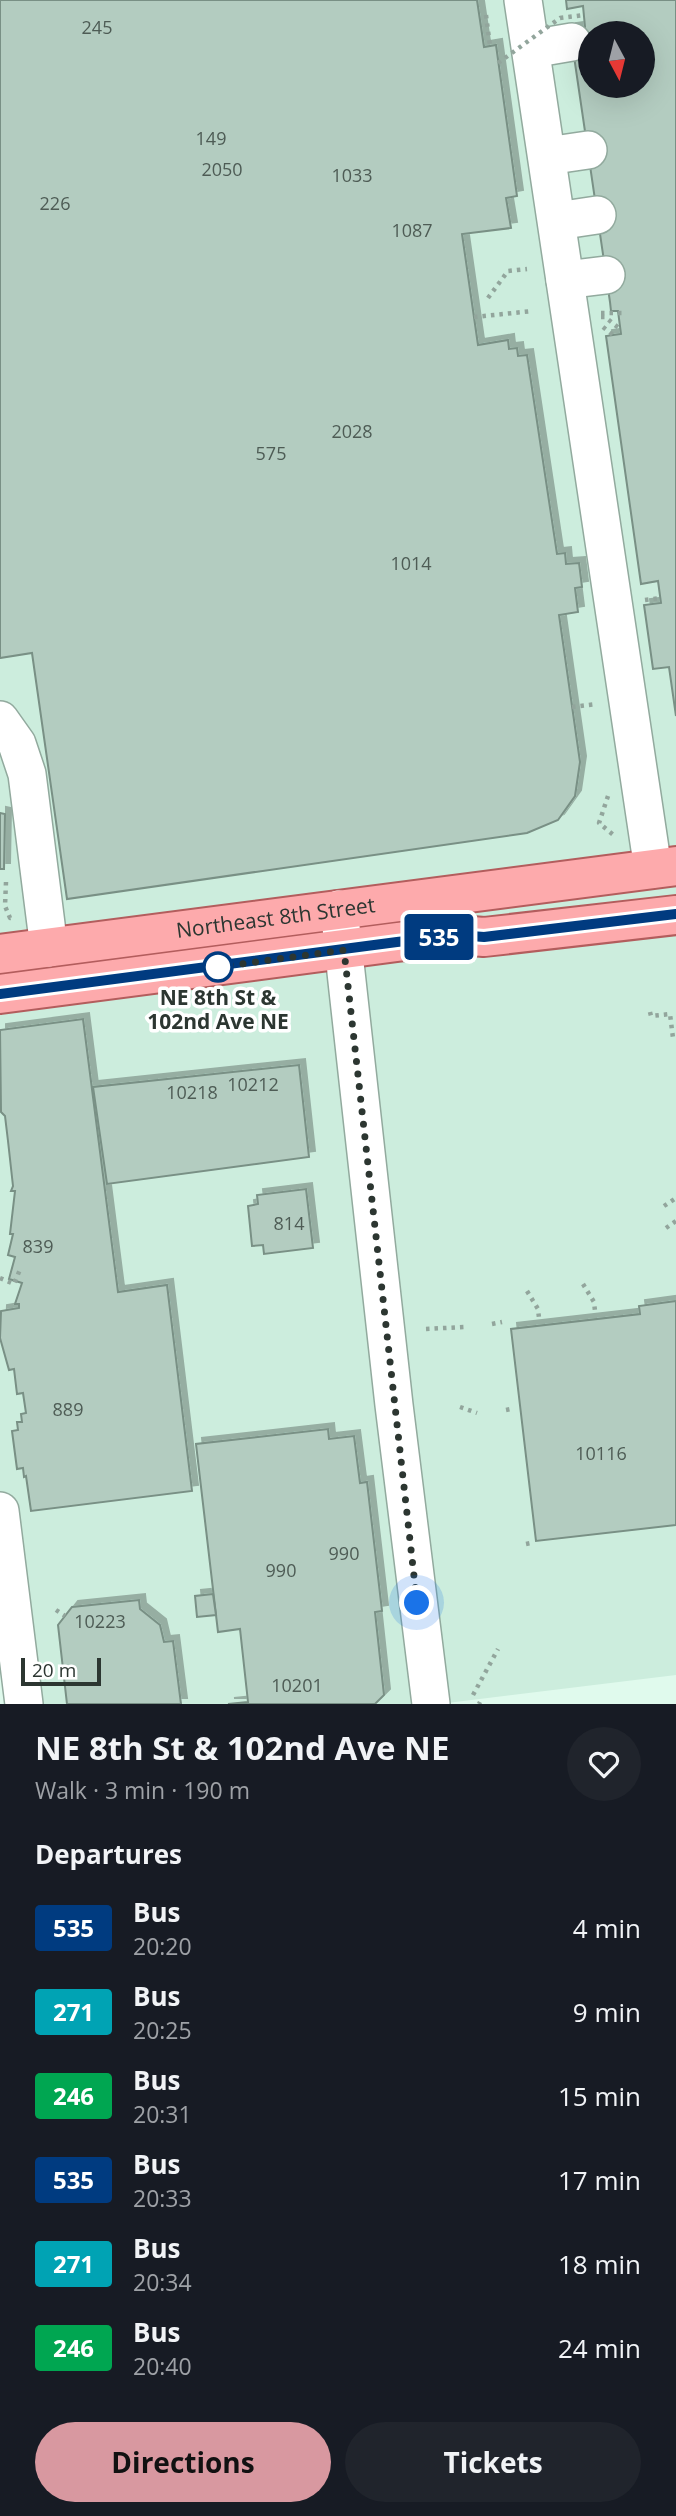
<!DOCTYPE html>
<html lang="en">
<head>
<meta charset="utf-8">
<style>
  body { margin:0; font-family:"Open Sans",sans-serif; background:#20242c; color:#f1f3f6; height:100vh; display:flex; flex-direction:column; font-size:26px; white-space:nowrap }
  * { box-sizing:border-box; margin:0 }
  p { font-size:23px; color:#9ea1a6 }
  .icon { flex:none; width:38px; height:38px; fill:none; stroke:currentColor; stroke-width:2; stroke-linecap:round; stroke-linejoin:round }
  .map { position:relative; height:1704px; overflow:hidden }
  .side { display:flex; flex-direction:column; background:#171b24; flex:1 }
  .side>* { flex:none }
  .badge { padding:0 14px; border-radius:5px; font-size:24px; line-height:46px }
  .needle { width:46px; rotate:173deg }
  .tools { position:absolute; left:578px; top:21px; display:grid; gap:14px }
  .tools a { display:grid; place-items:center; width:77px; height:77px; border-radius:50%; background:#171b24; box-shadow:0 7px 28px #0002; font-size:35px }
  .scale { position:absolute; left:21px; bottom:18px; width:80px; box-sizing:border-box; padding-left:7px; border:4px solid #2c3631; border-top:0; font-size:19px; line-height:24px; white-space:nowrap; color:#2c3631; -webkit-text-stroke:5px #fff; paint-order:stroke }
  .you { position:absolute; width:35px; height:35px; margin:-18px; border:5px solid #fff; border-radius:50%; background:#1a73e8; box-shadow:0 0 0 10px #1a73e833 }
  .map>.badge { position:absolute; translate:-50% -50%; box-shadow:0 0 0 4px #fff }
  h2 { padding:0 35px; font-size:26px; line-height:63px }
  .round { display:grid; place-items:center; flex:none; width:74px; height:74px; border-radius:37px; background:#20242c }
  .summary { display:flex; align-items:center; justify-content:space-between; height:119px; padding:0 35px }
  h1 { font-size:33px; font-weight:700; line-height:52px }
  .button { display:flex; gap:14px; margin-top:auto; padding:14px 35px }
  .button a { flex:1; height:80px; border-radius:42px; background:#d898a0; color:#111; font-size:28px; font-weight:700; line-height:80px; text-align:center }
  .button a+a { background:#20242c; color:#f1f3f6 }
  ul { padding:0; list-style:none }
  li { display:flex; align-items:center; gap:21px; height:84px; padding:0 35px }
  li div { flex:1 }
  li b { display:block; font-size:26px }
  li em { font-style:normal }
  li .badge { min-width:77px; font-weight:700; text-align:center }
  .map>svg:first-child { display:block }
</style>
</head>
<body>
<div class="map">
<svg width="676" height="1704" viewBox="0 0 676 1704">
  <defs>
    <filter id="shadow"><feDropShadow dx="6" dy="-6" stdDeviation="0" flood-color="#0004"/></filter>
  </defs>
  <rect width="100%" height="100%" fill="#e0faed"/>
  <path fill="#cceddd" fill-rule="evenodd" d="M0,0H676V1675L439,1704H25L0,1496ZM590,33H642V86H590Z"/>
  <g fill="#b3ccc0" stroke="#799085" stroke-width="2" fill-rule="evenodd" filter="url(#shadow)">
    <path d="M0,0H477L484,47L496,45L517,196L506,198L511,228L462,234L478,345L508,340L509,349L517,348L518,356L527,355L557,554L565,553L566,564L579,563L582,587L575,588L578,612L559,615L580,762L575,796L558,820L527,833L67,899L32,653L0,658Z"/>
    <path d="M566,0H676V716L669,667L653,669L644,605L661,603L658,581L641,584L606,336L621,334L618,311H611L610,302L570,29L585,27L583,6L567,9ZM590,33H642V86H590Z"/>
    <path d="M0,813L5,814L4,869H0Z"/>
    <path d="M83,1019L118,1292L167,1285L192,1491L31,1511L26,1476L24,1477L23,1468L17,1469L12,1431L18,1430L17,1422H22L21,1414L26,1413L23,1393L17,1394L14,1369L9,1370L0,1338L1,1311L19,1308V1304H15L22,1283L9,1279L15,1257L8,1255L13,1234H10L15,1191H11L13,1186L8,1141L5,1116L1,1112L0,1030Z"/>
    <path d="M299,1065L309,1157L107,1184L93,1087Z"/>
    <path d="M306,1189L313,1248L264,1254L263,1245L252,1246L248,1206L258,1204L257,1195Z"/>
    <path d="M676,1301V1525L536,1541L511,1329L640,1314L639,1306Z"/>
    <path d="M328,1429L329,1439L354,1436L360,1483L367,1482L382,1611L375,1612L384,1695L375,1704H228L248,1702L240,1629L218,1632L196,1444Z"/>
    <path d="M213,1594L216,1615L197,1617L195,1596Z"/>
    <path d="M139,1600L140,1609L160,1625L164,1642L173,1641L181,1704H67L58,1625L72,1607Z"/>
  </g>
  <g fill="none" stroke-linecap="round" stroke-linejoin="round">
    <g stroke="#92aa9e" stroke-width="40">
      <g id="minor">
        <path d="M523,0L653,869"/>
        <path d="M531,49L572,42"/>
        <path d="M547,156L588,150"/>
        <path d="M557,221L597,215"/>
        <path d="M565,280L606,275"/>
        <path d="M0,720L17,744L27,774L49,948"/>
        <path d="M339,909L394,1405L431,1704"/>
        <path d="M0,1511L24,1704"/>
      </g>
    </g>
    <g stroke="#b35d5d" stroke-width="42">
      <g id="major">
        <path id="s1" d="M0,954L676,866"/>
        <path d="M0,994L397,942L459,935L484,937L676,915"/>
      </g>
    </g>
    <g stroke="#92a59c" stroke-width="4.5" stroke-dasharray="3.5 5" stroke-linecap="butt">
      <path d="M486,15L490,46"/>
      <path d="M488,298L508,271L527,269"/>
      <path d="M601,313H623"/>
      <path d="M474,317L533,311"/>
      <path d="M601,317H605L620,329"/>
      <path d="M603,327L613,335"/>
      <path d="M645,600L660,598"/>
      <path d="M572,707L597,704"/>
      <path d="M608,796L599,823L616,837"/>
      <path d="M6,882L5,906L10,918L14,917"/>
      <path d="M650,1012L651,1016L670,1014L673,1038"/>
      <path d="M664,1206L676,1198"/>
      <path d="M666,1228L676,1221"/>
      <path d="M0,1278L14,1284L21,1267"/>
      <path d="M583,1284L594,1302L595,1311"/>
      <path d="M527,1291L538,1309L539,1318"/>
      <path d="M492,1324L502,1322"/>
      <path d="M426,1329L464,1327"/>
      <path d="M460,1407L477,1413"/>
      <path d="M506,1410L511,1409"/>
      <path d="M526,1544L531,1543"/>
      <path d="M56,1610L65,1616"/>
      <path d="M473,1695L498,1649"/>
      <path d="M479,1704L480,1702"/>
    </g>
    <use href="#minor" stroke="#fff" stroke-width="37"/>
    <use href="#major" stroke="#fdaaac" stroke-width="38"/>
    <path stroke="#92a59c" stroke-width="4.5" stroke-dasharray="3.5 5" stroke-linecap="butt" d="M498,63L560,18L584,15"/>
  </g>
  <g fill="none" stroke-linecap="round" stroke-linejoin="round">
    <g stroke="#fff" stroke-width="16">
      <path id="line" d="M0,994L397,942L458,935L484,937L676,914"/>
    </g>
    <use href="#line" stroke="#003b80" stroke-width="10"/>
    <path stroke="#2c3631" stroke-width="7" stroke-dasharray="0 12.6" d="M218,967L344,950L417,1603"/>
  </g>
  <circle fill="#fff" stroke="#003b80" stroke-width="3.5" cx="218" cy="967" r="14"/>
  <g text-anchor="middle" stroke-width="7" stroke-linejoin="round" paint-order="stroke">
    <g font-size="18" fill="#4e5c55">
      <text x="97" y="34">245</text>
      <text x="211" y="145">149</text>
      <text x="222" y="176">2050</text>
      <text x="352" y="182">1033</text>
      <text x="55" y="210">226</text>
      <text x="412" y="237">1087</text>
      <text x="352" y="438">2028</text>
      <text x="271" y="460">575</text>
      <text x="411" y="570">1014</text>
      <text x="253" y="1091">10212</text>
      <text x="192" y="1099">10218</text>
      <text x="289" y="1230">814</text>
      <text x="38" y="1253">839</text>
      <text x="68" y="1416">889</text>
      <text x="601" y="1460">10116</text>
      <text x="344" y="1560">990</text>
      <text x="281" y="1577">990</text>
      <text x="100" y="1628">10223</text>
      <text x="297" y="1692">10201</text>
    </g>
    <g font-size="21" fill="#2c3631" stroke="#fff">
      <text dy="7" stroke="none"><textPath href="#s1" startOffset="278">Northeast 8th Street</textPath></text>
    </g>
    <g font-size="21" font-weight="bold" fill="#2c3631" stroke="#fff">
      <text x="218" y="1005">NE 8th St &amp;<tspan x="218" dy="24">102nd Ave NE</tspan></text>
    </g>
  </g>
</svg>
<div class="tools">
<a><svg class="needle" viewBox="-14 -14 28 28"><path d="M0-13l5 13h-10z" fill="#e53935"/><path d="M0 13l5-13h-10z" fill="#9ea1a6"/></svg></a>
</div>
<div class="scale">20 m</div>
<div class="you" style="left:417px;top:1603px"></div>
<b class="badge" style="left:439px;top:937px;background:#003b80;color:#fff">535</b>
</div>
<section class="side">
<div class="summary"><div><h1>NE 8th St &amp; 102nd Ave NE</h1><p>Walk · 3 min · 190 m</p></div><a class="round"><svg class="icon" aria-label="heart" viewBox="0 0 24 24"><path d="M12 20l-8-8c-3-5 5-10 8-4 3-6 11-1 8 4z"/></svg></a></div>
<h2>Departures</h2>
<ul>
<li><span class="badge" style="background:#003b80;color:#fff">535</span><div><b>Bus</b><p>20:20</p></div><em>4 min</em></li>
<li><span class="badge" style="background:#00a3b4;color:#fff">271</span><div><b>Bus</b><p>20:25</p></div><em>9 min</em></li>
<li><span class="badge" style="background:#00a651;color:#fff">246</span><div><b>Bus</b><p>20:31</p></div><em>15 min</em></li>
<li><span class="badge" style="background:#003b80;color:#fff">535</span><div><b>Bus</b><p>20:33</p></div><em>17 min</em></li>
<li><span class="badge" style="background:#00a3b4;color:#fff">271</span><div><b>Bus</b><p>20:34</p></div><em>18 min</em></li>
<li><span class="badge" style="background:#00a651;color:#fff">246</span><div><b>Bus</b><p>20:40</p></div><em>24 min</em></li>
</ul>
<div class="button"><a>Directions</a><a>Tickets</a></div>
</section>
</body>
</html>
